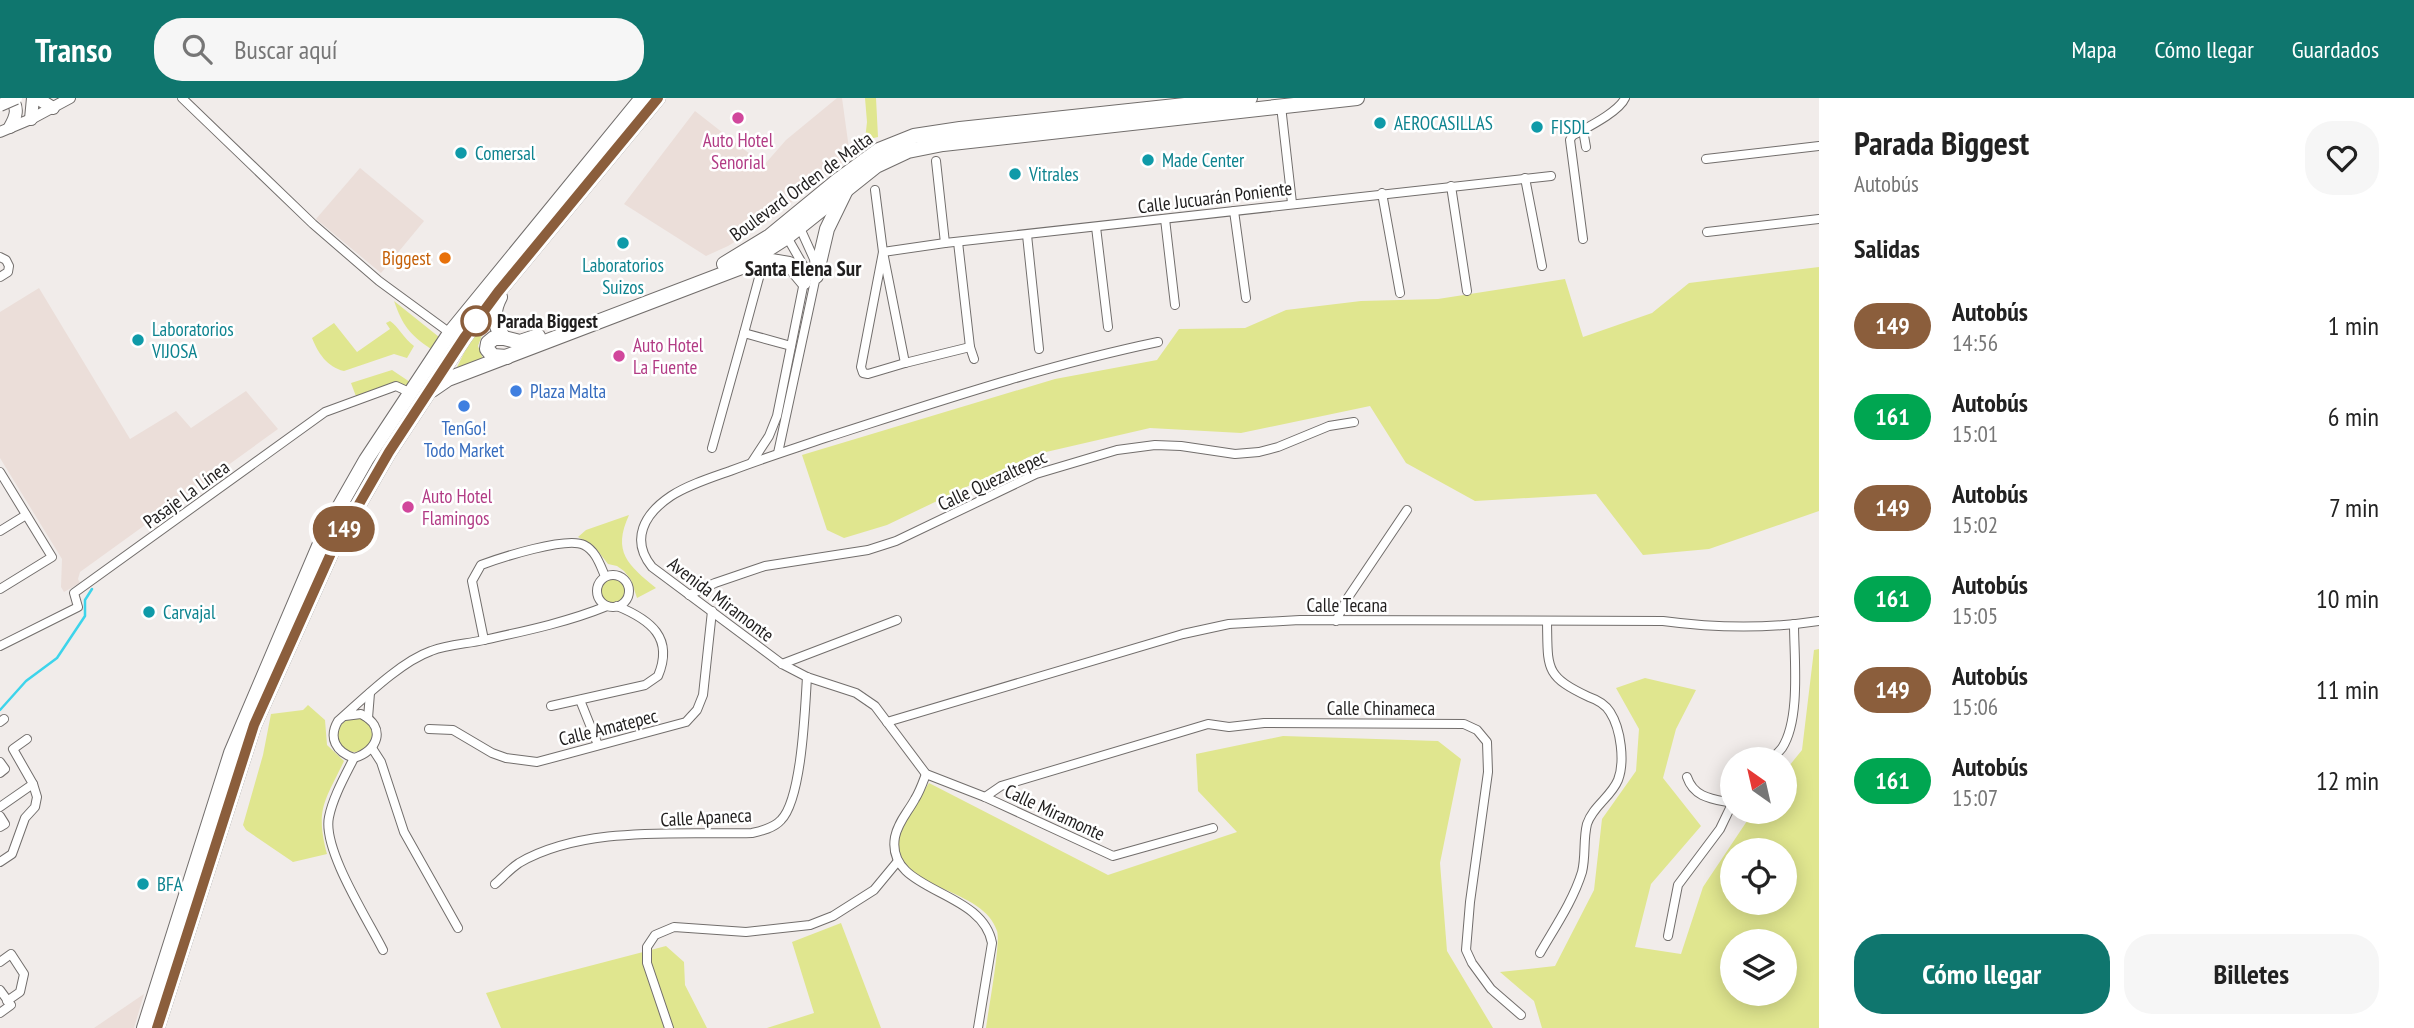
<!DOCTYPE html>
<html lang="es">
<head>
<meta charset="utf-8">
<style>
  body { margin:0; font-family:"PT Sans Narrow",sans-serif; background:#f6f6f6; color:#222; height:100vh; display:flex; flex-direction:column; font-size:26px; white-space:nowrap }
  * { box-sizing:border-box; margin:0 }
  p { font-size:23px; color:#767676 }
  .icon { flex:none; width:38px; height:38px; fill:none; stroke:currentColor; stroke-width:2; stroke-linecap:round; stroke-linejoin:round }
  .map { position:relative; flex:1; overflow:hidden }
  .details { display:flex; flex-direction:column; background:#fff; width:595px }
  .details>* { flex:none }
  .badge { padding:0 14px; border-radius:23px; font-size:24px; line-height:46px }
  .needle { width:46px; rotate:326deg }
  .buttons { position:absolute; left:1720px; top:649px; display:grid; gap:14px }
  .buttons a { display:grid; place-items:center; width:77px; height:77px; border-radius:50%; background:#fff; box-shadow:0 4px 18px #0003; font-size:35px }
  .map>.badge { position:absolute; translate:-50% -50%; box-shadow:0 0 0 4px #fff }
  h2 { padding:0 35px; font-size:26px; line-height:63px }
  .round { display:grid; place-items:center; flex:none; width:74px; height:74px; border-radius:28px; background:#f6f6f6 }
  .head { display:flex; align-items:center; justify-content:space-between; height:119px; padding:0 35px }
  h1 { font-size:33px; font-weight:600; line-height:52px }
  .action { display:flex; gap:14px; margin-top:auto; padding:14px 35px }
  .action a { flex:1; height:80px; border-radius:28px; background:#0f766e; color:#fff; font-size:28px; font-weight:600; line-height:80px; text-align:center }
  .action a+a { background:#f6f6f6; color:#222 }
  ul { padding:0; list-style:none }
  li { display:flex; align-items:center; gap:21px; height:91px; padding:0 35px }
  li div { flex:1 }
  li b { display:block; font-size:26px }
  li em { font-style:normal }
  li .badge { min-width:77px; font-weight:700; text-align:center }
  header { display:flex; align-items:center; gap:42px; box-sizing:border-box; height:98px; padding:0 35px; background:#0f766e; color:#fff }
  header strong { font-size:33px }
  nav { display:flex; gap:38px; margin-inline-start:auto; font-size:24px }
  .search { width:490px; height:63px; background:#f6f6f6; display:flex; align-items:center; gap:18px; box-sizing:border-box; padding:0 24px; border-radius:28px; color:#767676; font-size:26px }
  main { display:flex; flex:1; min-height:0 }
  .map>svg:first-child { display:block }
</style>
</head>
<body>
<header>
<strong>Transo</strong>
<div class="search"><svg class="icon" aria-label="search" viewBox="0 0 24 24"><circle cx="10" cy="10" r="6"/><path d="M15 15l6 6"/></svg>Buscar aquí</div>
<nav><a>Mapa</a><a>Cómo llegar</a><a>Guardados</a></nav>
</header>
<main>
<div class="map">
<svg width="1819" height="930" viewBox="0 0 1819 930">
  <rect width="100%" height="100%" fill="#f1ecea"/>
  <g fill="#ebded9">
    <path d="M837,0H842L850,58L762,127L728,148L706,158L624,106L695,13L764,67L786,42Z"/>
    <path d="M360,70L424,123L381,175L316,121Z"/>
    <path d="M39,190L130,341L176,313L191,330L246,293L278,331L80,474L78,481L80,485L64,494L61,489L62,461L0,360V214Z"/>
    <path d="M144,896L134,930H94Z"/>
  </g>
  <g fill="#e0e68f" fill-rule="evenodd">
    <path d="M865,0H876L878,39L865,42L867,24Z"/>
    <path d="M1819,169V413L1709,451L1643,457L1596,396L1475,403L1406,365L1370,308L1241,335L1150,330L1033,357L887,427L844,440L827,432L802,357L1055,281L1157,262L1179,231L1245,230L1286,212L1361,203L1438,201L1565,181L1583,239L1652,215L1689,185Z"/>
    <path d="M394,203L439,239L431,251C409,236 403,228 394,203Z"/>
    <path d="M489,216L491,227L482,237L478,248L484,263L456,271L466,251Z"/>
    <path d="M390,223C398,228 404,241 414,248L407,260L394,256L344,273C327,269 318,255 312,240L334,225L357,254L390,231L386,225Z"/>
    <path d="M392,272L410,284L404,291L396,287L357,301L351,285Z"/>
    <path d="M629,417C612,454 628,467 656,490L637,500L631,482L624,473L617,468L608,466L594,448L578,439L586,432Z"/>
    <circle cx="613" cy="493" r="13"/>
    <path d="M1819,551V930H1542L1534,903L1500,874L1555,868L1594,792L1602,721L1636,673L1639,631L1616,590L1645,580L1696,592L1676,631L1663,680L1701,728L1651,786L1635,849L1681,856L1703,789L1753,714H1785V673L1802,652L1814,552ZM1732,752H1785V805H1732ZM1732,844H1785V896H1732Z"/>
    <path d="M308,607L325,622L327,647L344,663C325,703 315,711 327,756L293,764L246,732L243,727L263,657L271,616L303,612Z"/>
    <circle cx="355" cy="637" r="17"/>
    <path d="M1283,638L1438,643L1461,661L1440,765L1447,853L1493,930H986C988,914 1001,844 997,833C984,790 901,792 898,748C897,731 919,701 929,685L1108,777L1237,734L1198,693L1196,656Z"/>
    <path d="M841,825L881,930H767L814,915L792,844Z"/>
    <path d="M666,848L684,864L685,887L707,930H501L486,895Z"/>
  </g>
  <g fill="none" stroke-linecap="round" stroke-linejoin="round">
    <path stroke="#3dd4eb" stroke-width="2.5" d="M0,612L26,583L57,560L85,518V502L92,491"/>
    <g stroke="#726e6c" stroke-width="10">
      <g id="street">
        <path d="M182,0L313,126L379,183L450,235"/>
        <path d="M1281,8L1292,105"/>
        <path d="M1583,32L1586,49"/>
        <path d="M1706,61L1819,48"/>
        <path d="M936,63L945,145"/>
        <path d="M1525,80L1542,168"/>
        <path d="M1451,88L1467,193"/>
        <path d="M875,92L883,154L905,265"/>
        <path d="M1382,95L1400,195"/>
        <path d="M1234,113L1246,200"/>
        <path d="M1165,121L1175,207"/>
        <path d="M1096,129L1108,229"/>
        <path d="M1707,134L1819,121"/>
        <path d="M1027,137L1039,251"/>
        <path d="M1583,141L1570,42L1572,38C1586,30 1619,14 1625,0"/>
        <path d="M958,144L970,249L974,261"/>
        <path d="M883,154L945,145L1551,78"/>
        <path d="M883,154L861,269L863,275L868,276L905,265L970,249"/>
        <path d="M0,159L6,162L9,168L8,174L0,179"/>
        <path d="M744,235L760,176"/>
        <path d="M1158,244C1043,268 937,304 825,340C793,351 761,361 730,373C710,380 688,387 671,398C644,416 630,442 652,469L782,566L807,579L856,595L875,608L926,676L985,699L1113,758L1213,730"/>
        <path d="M712,350L744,235L791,248"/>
        <path d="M778,355L816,178L814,161L800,130"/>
        <path d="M752,364L769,338L777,318L804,184L803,167L787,139"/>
        <path d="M0,374L52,459L0,491"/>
        <path d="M0,433L26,417"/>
        <circle cx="613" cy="493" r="16"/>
        <path d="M689,497L715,485L765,468L868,452L896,443L1036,376L1117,352L1155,347L1181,348L1235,356L1259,354L1278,349L1329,328L1354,324"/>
        <path d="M1336,523L1347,501L1407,412"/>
        <path d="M484,542L472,483L481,467C500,460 567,438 584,447C596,453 600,467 605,478"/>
        <path d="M0,548L78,509L74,495L325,314L396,288L409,294"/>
        <path d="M782,566L897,522"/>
        <path d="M580,602L598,647"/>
        <path d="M551,608L645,587L658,578C674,540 651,522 617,508"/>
        <path d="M345,618L361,616C387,629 378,653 354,660C336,654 328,640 338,623C363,601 400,564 431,553C448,546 467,546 484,542C525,533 568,524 607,508"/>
        <path d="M368,620L370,595"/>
        <path d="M0,624L4,621"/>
        <path d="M887,624L1183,536L1229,526L1300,522L1663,523C1715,530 1767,531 1819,523"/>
        <path d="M429,631L453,632L492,655L506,660L537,664L686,624L697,612L703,597L712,513"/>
        <path d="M372,650L381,664L404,734L458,830"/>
        <path d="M354,660C345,678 333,699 329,719C322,751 368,822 383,852"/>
        <path d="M1771,662C1774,658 1779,654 1782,650C1801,621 1794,559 1794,526"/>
        <path d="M0,664L5,671L0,675"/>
        <path d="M926,676C923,684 920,693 915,701C908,714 898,724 895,739C885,795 982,790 992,845L978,930"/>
        <path d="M1687,679C1694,700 1713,701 1732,705"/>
        <path d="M985,699L1001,688L1208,626L1229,629L1264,625L1464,626L1477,632L1487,644L1488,674L1470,804L1466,852L1472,865L1491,891L1521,917"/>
        <path d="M0,709L33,686L13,651L27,641"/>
        <path d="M0,718L5,726L0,729"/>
        <path d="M0,764L12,756L25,720L35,709L37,699L33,686"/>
        <path d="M495,786C503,779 510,771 519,765C584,727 679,737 752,735C761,733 774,730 781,722C802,701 805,610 807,579"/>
        <path d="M1668,838L1678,787L1720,731L1732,706"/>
        <path d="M1540,855C1555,829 1573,803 1582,774C1586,758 1583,742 1587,726C1593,708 1611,699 1618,682C1625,664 1621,631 1610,614C1605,606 1598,602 1589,599C1544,578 1548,570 1547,524"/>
        <path d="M0,864L11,856L24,876L20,894L7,903"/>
        <path d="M0,892L11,907L0,915"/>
        <path d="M669,930L647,865V849L655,837L674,829L746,834L810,827L833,818L874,792L898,763"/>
      </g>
    </g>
    <g stroke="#726e6c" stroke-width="12">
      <path id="secondary" d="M0,34L31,21L70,0"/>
    </g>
    <g stroke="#726e6c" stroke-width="14">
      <g id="primary">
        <path d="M37,0L53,10"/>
        <path d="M31,21L33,0"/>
        <path d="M10,29C16,19 19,10 11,0"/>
      </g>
    </g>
    <g stroke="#726e6c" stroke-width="16">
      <g id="highway">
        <path d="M755,160L789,166L804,184"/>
        <path d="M724,166L770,138L837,83L879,52L914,38L960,31L1250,0"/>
        <path d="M816,178L827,131L845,94"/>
        <path d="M500,199C492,214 493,226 504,240L520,244L538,238"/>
        <path d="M504,240H494L488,245L487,251L493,258L507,259"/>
        <path d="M432,292L448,281L739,170L787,139L876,68L908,53L943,46L1357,0"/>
        <path d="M144,930L231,655L325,434L366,362L450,235L642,0"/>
        <path d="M157,930L254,627L332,453L389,354L464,240L498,194L658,0"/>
      </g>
    </g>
    <use href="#street" stroke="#fff" stroke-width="8"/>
    <use href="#secondary" stroke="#fff" stroke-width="10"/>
    <use href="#primary" stroke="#fff" stroke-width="12"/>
    <use href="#highway" stroke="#fff" stroke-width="14"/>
    <g stroke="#726e6c" stroke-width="14" stroke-linecap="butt">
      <path id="primary-bridge" d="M0,7L16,0"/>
    </g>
    <use href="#primary-bridge" stroke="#fff" stroke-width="12"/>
  </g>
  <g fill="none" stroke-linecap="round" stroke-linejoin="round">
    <g stroke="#fff" stroke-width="16">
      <path id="line" d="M157,930L254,627L332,453L389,354L464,240L498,194L658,0"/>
    </g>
    <use href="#line" stroke="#8b5e3c" stroke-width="10"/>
  </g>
  <g fill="#d1479c" stroke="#fff" stroke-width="2.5">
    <circle cx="738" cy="20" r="7"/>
    <circle cx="619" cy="258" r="7"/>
    <circle cx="408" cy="409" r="7"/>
  </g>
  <g fill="#0f9aa8" stroke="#fff" stroke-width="2.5">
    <circle cx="1380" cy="25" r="7"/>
    <circle cx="1537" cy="29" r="7"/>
    <circle cx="461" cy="55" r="7"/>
    <circle cx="1148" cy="62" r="7"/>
    <circle cx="1015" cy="76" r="7"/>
    <circle cx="623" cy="145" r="7"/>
    <circle cx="138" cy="242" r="7"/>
    <circle cx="149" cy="514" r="7"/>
    <circle cx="143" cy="786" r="7"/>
  </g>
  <circle fill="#e8710a" stroke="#fff" stroke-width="2.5" cx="445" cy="160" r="7"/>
  <circle fill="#fff" stroke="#8b5e3c" stroke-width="3.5" cx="476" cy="223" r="14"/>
  <g fill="#3f7fe0" stroke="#fff" stroke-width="2.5">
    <circle cx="516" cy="293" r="7"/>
    <circle cx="464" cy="308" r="7"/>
  </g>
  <g text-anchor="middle" stroke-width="5" stroke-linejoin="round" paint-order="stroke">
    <g font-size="19" fill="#0d838f" stroke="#fff" text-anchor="start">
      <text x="1394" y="32">AEROCASILLAS</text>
      <text x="1551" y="36">FISDL</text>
      <text x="475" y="62">Comersal</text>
      <text x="1162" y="69">Made Center</text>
      <text x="1029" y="83">Vitrales</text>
      <text x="623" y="174" text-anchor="middle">Laboratorios<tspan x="623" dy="22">Suizos</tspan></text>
      <text x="152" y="238">Laboratorios<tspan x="152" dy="22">VIJOSA</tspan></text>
      <text x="163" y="521">Carvajal</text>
      <text x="157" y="793">BFA</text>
    </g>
    <g font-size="19" fill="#b23c85" stroke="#fff" text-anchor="start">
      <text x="738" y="49" text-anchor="middle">Auto Hotel<tspan x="738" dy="22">Senorial</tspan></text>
      <text x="633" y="254">Auto Hotel<tspan x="633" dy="22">La Fuente</tspan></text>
      <text x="422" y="405">Auto Hotel<tspan x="422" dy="22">Flamingos</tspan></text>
    </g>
    <g font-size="19" fill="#201e1e" stroke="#fff">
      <text transform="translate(801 88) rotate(-36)" y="7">Boulevard Orden de Malta</text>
      <text transform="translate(1215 99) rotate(-7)" y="7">Calle Jucuarán Poniente</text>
      <text transform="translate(992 382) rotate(-25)" y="7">Calle Quezaltepec</text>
      <text transform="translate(186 396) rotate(-36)" y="7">Pasaje La Línea</text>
      <text transform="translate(721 501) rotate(37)" y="7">Avenida Miramonte</text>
      <text x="1347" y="514">Calle Tecana</text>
      <text x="1381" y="617">Calle Chinameca</text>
      <text transform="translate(608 629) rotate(-14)" y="7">Calle Amatepec</text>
      <text transform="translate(1055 714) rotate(25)" y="7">Calle Miramonte</text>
      <text transform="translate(706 719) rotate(-3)" y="7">Calle Apaneca</text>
    </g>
    <g font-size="19" fill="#c56008" stroke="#fff" text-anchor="end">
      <text x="431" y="167">Biggest</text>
    </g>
    <g font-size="19" font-weight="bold" fill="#201e1e" stroke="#fff" text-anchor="start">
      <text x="497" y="230">Parada Biggest</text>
    </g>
    <g font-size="19" fill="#366cbe" stroke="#fff" text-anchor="start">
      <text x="530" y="300">Plaza Malta</text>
      <text x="464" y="337" text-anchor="middle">TenGo!<tspan x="464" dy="22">Todo Market</tspan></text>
    </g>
    <g font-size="21" font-weight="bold" fill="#201e1e" stroke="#fff">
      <text x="803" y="178">Santa Elena Sur</text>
    </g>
  </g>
</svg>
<div class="buttons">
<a><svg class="needle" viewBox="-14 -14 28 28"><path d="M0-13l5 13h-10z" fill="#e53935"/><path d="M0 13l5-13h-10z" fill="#767676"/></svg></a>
<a><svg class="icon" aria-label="locate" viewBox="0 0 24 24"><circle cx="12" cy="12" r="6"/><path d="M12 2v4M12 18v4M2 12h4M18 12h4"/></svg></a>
<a><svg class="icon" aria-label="layers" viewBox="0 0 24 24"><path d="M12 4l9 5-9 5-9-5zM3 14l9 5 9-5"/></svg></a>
</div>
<b class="badge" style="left:344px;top:431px;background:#8b5e3c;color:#fff">149</b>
</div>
<section class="details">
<div class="head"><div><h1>Parada Biggest</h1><p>Autobús</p></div><a class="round"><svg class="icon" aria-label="heart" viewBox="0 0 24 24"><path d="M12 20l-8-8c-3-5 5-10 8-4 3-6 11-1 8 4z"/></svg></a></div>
<h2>Salidas</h2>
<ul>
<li><span class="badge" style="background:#8b5e3c;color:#fff">149</span><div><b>Autobús</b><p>14:56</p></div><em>1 min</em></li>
<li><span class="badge" style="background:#00a651;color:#fff">161</span><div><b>Autobús</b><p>15:01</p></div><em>6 min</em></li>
<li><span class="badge" style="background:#8b5e3c;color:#fff">149</span><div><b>Autobús</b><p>15:02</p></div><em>7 min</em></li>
<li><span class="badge" style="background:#00a651;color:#fff">161</span><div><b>Autobús</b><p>15:05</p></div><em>10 min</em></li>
<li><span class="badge" style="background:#8b5e3c;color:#fff">149</span><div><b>Autobús</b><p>15:06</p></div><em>11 min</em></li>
<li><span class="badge" style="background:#00a651;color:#fff">161</span><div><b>Autobús</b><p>15:07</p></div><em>12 min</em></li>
</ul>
<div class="action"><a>Cómo llegar</a><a>Billetes</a></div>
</section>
</main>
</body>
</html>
